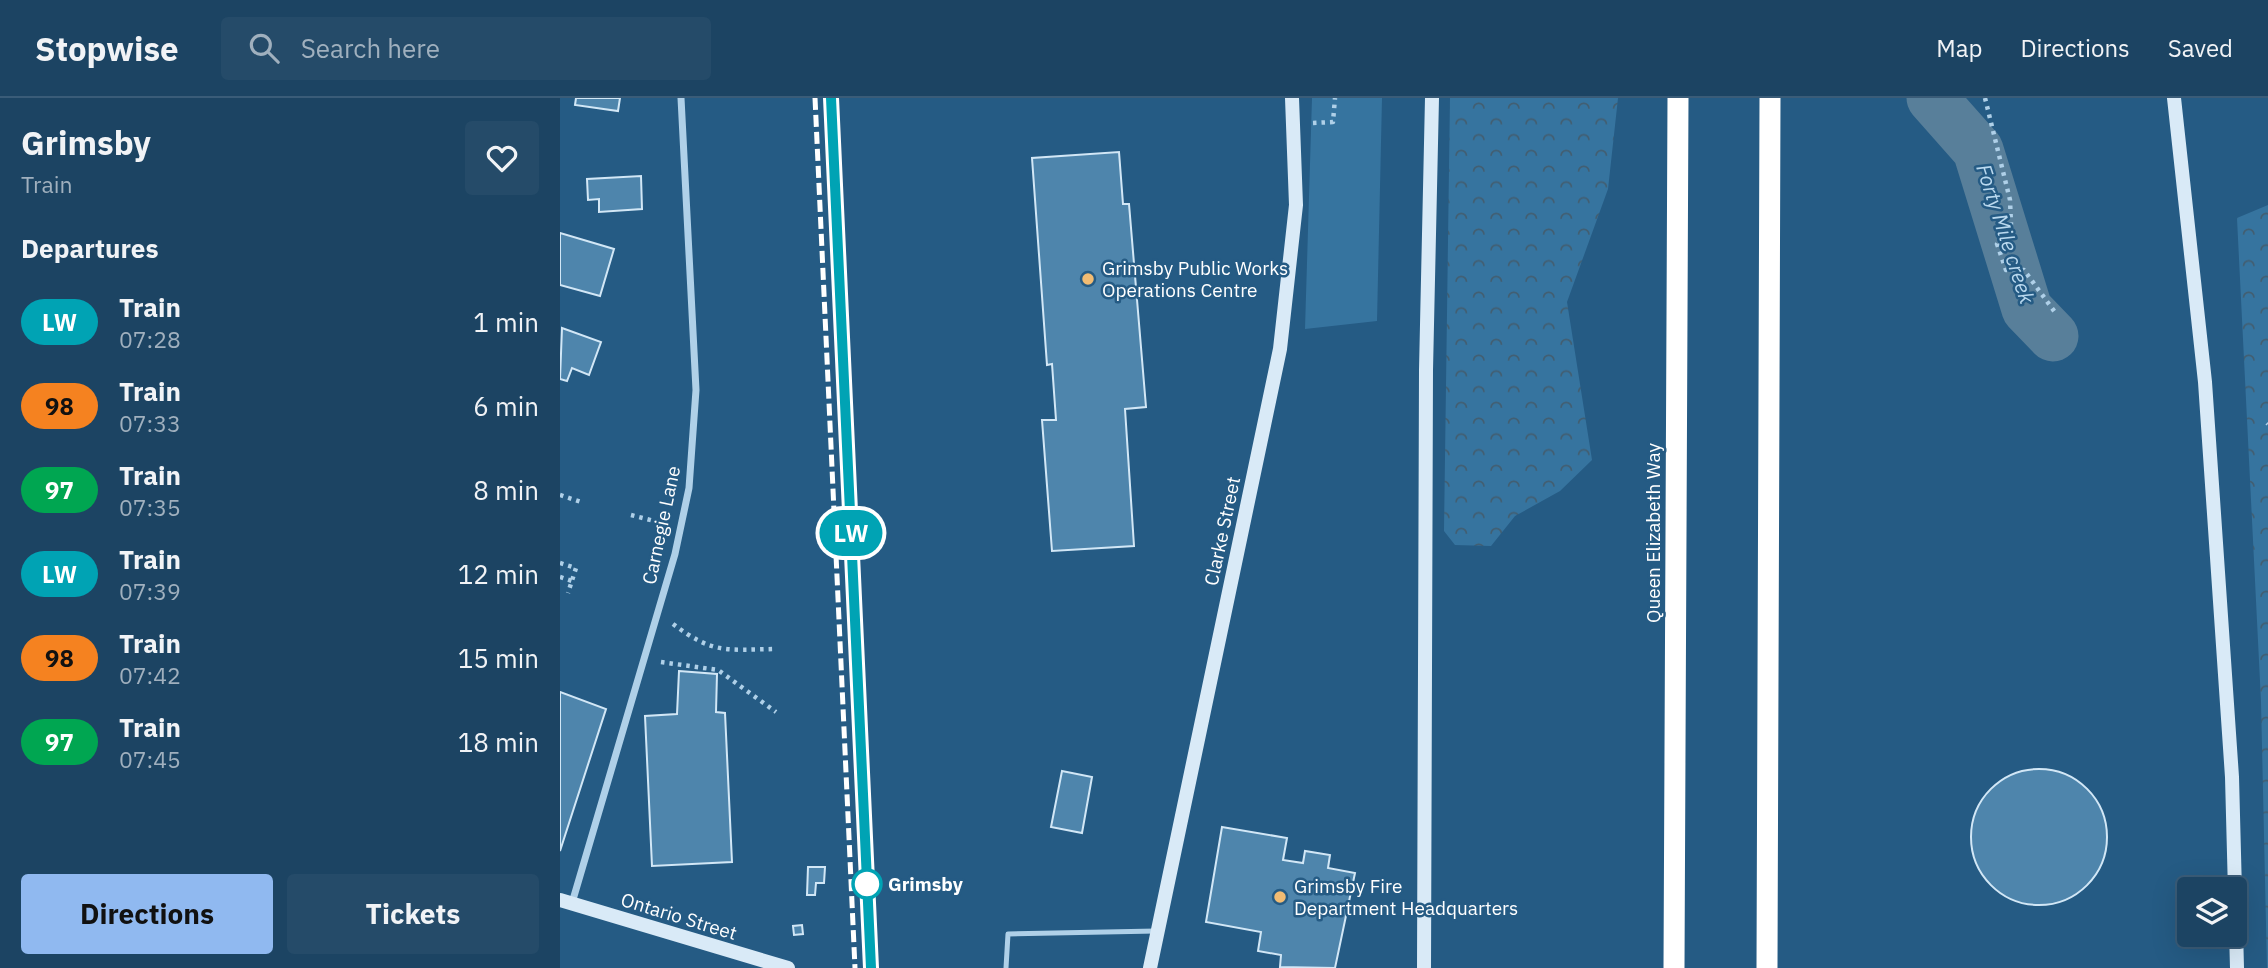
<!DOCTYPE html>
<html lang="en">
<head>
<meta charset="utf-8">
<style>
  body { margin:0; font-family:"IBM Plex Sans",sans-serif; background:#254b69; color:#f1f3f6; height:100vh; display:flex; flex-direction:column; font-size:26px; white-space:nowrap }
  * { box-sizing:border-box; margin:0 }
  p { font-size:23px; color:#a0b0be }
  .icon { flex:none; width:38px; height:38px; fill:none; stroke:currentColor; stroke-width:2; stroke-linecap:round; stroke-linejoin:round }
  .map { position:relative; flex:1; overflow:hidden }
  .drawer { display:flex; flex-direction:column; background:#1c4463; width:560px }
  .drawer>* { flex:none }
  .badge { padding:0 14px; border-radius:23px; font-size:24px; line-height:46px }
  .tools { position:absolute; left:1617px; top:779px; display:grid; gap:14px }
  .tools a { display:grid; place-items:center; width:70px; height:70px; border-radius:7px; background:#1c4463; box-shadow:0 7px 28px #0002,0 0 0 2px #3a5c78; font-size:35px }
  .map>.badge { position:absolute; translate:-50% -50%; box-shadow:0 0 0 4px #fff }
  h2 { padding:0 21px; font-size:26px; line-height:63px }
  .round { display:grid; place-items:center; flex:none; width:74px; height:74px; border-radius:7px; background:#254b69 }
  .summary { display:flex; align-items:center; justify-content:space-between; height:119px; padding:0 21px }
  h1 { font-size:33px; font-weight:700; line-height:52px }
  .cta { display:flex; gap:14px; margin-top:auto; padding:14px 21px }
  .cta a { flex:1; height:80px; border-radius:7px; background:#90b9f0; color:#111; font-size:28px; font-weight:700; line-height:80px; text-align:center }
  .cta a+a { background:#254b69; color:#f1f3f6 }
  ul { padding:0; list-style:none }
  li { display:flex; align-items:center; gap:21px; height:84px; padding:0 21px }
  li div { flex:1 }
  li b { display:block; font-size:26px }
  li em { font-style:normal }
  li .badge { min-width:77px; font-weight:700; text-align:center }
  header { display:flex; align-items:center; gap:42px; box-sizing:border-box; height:98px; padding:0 35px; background:#1c4463; border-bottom:2px solid #3a5c78 }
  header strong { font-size:33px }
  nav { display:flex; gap:38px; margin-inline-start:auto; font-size:24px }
  .search { width:490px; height:63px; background:#254b69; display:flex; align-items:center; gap:18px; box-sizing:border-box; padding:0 24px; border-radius:7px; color:#a0b0be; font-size:26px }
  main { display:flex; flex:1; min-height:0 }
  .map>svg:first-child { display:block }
</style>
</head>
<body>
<header>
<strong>Stopwise</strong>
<div class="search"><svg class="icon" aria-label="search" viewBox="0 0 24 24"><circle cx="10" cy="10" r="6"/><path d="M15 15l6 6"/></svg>Search here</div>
<nav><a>Map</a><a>Directions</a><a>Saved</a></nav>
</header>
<main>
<section class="drawer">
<div class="summary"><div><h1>Grimsby</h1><p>Train</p></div><a class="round"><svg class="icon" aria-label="heart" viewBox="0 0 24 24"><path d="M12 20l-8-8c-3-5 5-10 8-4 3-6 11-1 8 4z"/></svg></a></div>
<h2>Departures</h2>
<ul>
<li><span class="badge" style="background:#00a3b4;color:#fff">LW</span><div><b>Train</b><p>07:28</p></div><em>1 min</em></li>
<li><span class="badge" style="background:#f58220;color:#111">98</span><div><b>Train</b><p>07:33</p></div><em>6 min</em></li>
<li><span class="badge" style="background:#00a651;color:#fff">97</span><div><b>Train</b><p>07:35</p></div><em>8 min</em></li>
<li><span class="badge" style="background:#00a3b4;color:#fff">LW</span><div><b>Train</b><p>07:39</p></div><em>12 min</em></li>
<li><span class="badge" style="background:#f58220;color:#111">98</span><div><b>Train</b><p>07:42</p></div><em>15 min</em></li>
<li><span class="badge" style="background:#00a651;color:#fff">97</span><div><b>Train</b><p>07:45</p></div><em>18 min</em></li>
</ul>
<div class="cta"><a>Directions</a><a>Tickets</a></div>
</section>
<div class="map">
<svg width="1708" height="870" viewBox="0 0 1708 870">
  <defs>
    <pattern id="forest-crowns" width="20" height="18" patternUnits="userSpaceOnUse" patternTransform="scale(1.75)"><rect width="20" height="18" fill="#36749f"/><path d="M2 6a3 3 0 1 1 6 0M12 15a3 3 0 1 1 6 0" fill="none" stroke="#425e71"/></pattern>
  </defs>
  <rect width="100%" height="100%" fill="#255b84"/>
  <path fill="#36749f" d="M752,0H822L817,223L745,231Z"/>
  <g fill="url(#forest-crowns)">
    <path d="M890,0H1058L1048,91L1007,204L1032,362L1000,393L955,418L931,448L895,447L884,433Z"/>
    <path d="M1708,107V870H1707L1701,603L1677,120Z"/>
  </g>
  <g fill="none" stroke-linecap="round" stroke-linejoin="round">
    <path stroke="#587f9a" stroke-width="51" d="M1372,0L1418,52L1467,211L1493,238"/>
  </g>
  <g fill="#4e85ac" stroke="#d2e7f6" stroke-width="2">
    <path d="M16,0H60L58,13L15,7Z"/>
    <path d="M559,54L563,106H569L586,309L565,311L574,448L492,453L482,322H496L492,266L487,267L472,60Z"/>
    <path d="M81,78L82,111L39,114V101L28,102L27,81Z"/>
    <path d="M0,135L54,151L40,198L0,187Z"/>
    <path d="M2,230L41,244L29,277L12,270L7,283L0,281Z"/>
    <path d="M119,573L157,576L156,614L165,615L172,764L92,768L85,618L117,616Z"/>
    <path d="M0,594L46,611L0,753Z"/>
    <circle cx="1479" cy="739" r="68"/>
    <path d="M502,673L532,679L522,735L491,729Z"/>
    <path d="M662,729L727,740L723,762L743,765L745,753L770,757L768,770L795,775L775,870L720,869L721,857L698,853L701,834L646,824Z"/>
    <path d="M248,769H265L264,785H256L255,797H247Z"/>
    <path d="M242,827L243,836L234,837L233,828Z"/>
  </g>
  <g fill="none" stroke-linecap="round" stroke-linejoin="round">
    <g stroke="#afd0e8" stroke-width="4.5" stroke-dasharray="3.5 5" stroke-linecap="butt">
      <path d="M1425,0L1450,102L1451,126L1437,146L1446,172H1464L1497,217"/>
      <path d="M753,25L773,24L775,0"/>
      <path d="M1707,325L1708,326"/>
      <path d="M0,397L24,405"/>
      <path d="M71,417L102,425"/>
      <path d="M0,465L16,470L8,495"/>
      <path d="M0,479L12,483"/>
      <path d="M113,526C153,556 166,552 214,551"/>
      <path d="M101,564L158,572L216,614"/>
    </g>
    <path stroke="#afd0e8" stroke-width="5" d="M446,870L448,836L596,833"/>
    <path stroke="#afd0e8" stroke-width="7" d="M12,805L115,456L129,390L136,292L121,0"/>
    <g stroke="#d9eaf7" stroke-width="14">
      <path d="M1614,0L1645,284L1672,679L1677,870"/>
      <path d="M0,802L228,870"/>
      <path d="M590,870L720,251L736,107L732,0"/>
      <path d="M864,870L866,272L872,0"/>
    </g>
    <g stroke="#fff" stroke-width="21">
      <path d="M1114,870L1118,0"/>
      <path d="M1207,870L1210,0"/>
    </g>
    <g stroke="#fff" stroke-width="5" stroke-dasharray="12 5" stroke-linecap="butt">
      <path d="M255,0L295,870"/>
      <path d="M271,0L311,870"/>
    </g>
  </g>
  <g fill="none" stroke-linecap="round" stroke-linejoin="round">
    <g stroke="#fff" stroke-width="16">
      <path id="line" d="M271,0L311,870"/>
    </g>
    <use href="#line" stroke="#00a3b4" stroke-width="10"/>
  </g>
  <g fill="#f1bc73" stroke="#255b84" stroke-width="2.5">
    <circle cx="528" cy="181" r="7"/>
    <circle cx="720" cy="799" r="7"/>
  </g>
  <circle fill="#fff" stroke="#00a3b4" stroke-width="3.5" cx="307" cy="786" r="14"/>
  <g text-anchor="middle" stroke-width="5" stroke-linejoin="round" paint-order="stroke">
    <g font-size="19" fill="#fff" stroke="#255b84" text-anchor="start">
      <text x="542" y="177">Grimsby Public Works<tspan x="542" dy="22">Operations Centre</tspan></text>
      <text x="734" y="795">Grimsby Fire<tspan x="734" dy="22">Department Headquarters</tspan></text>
    </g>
    <g font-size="19" fill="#fff" stroke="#255b84">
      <text transform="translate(101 427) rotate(-78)" y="7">Carnegie Lane</text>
      <text transform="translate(662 433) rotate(-78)" y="7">Clarke Street</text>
      <text transform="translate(1093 435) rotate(-90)" y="7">Queen Elizabeth Way</text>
      <text transform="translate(119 818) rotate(17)" y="7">Ontario Street</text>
    </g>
    <g font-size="19" font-weight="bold" fill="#fff" stroke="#255b84" text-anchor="start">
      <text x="328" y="793">Grimsby</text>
    </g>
    <g font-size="21" font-style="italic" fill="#bad9ef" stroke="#255b84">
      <text transform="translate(1445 136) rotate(72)" y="7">Forty Mile creek</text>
    </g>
  </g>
</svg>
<div class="tools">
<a><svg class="icon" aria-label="layers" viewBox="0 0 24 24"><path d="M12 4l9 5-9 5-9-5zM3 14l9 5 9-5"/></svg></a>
</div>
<b class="badge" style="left:291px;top:435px;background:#00a3b4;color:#fff">LW</b>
</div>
</main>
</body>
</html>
